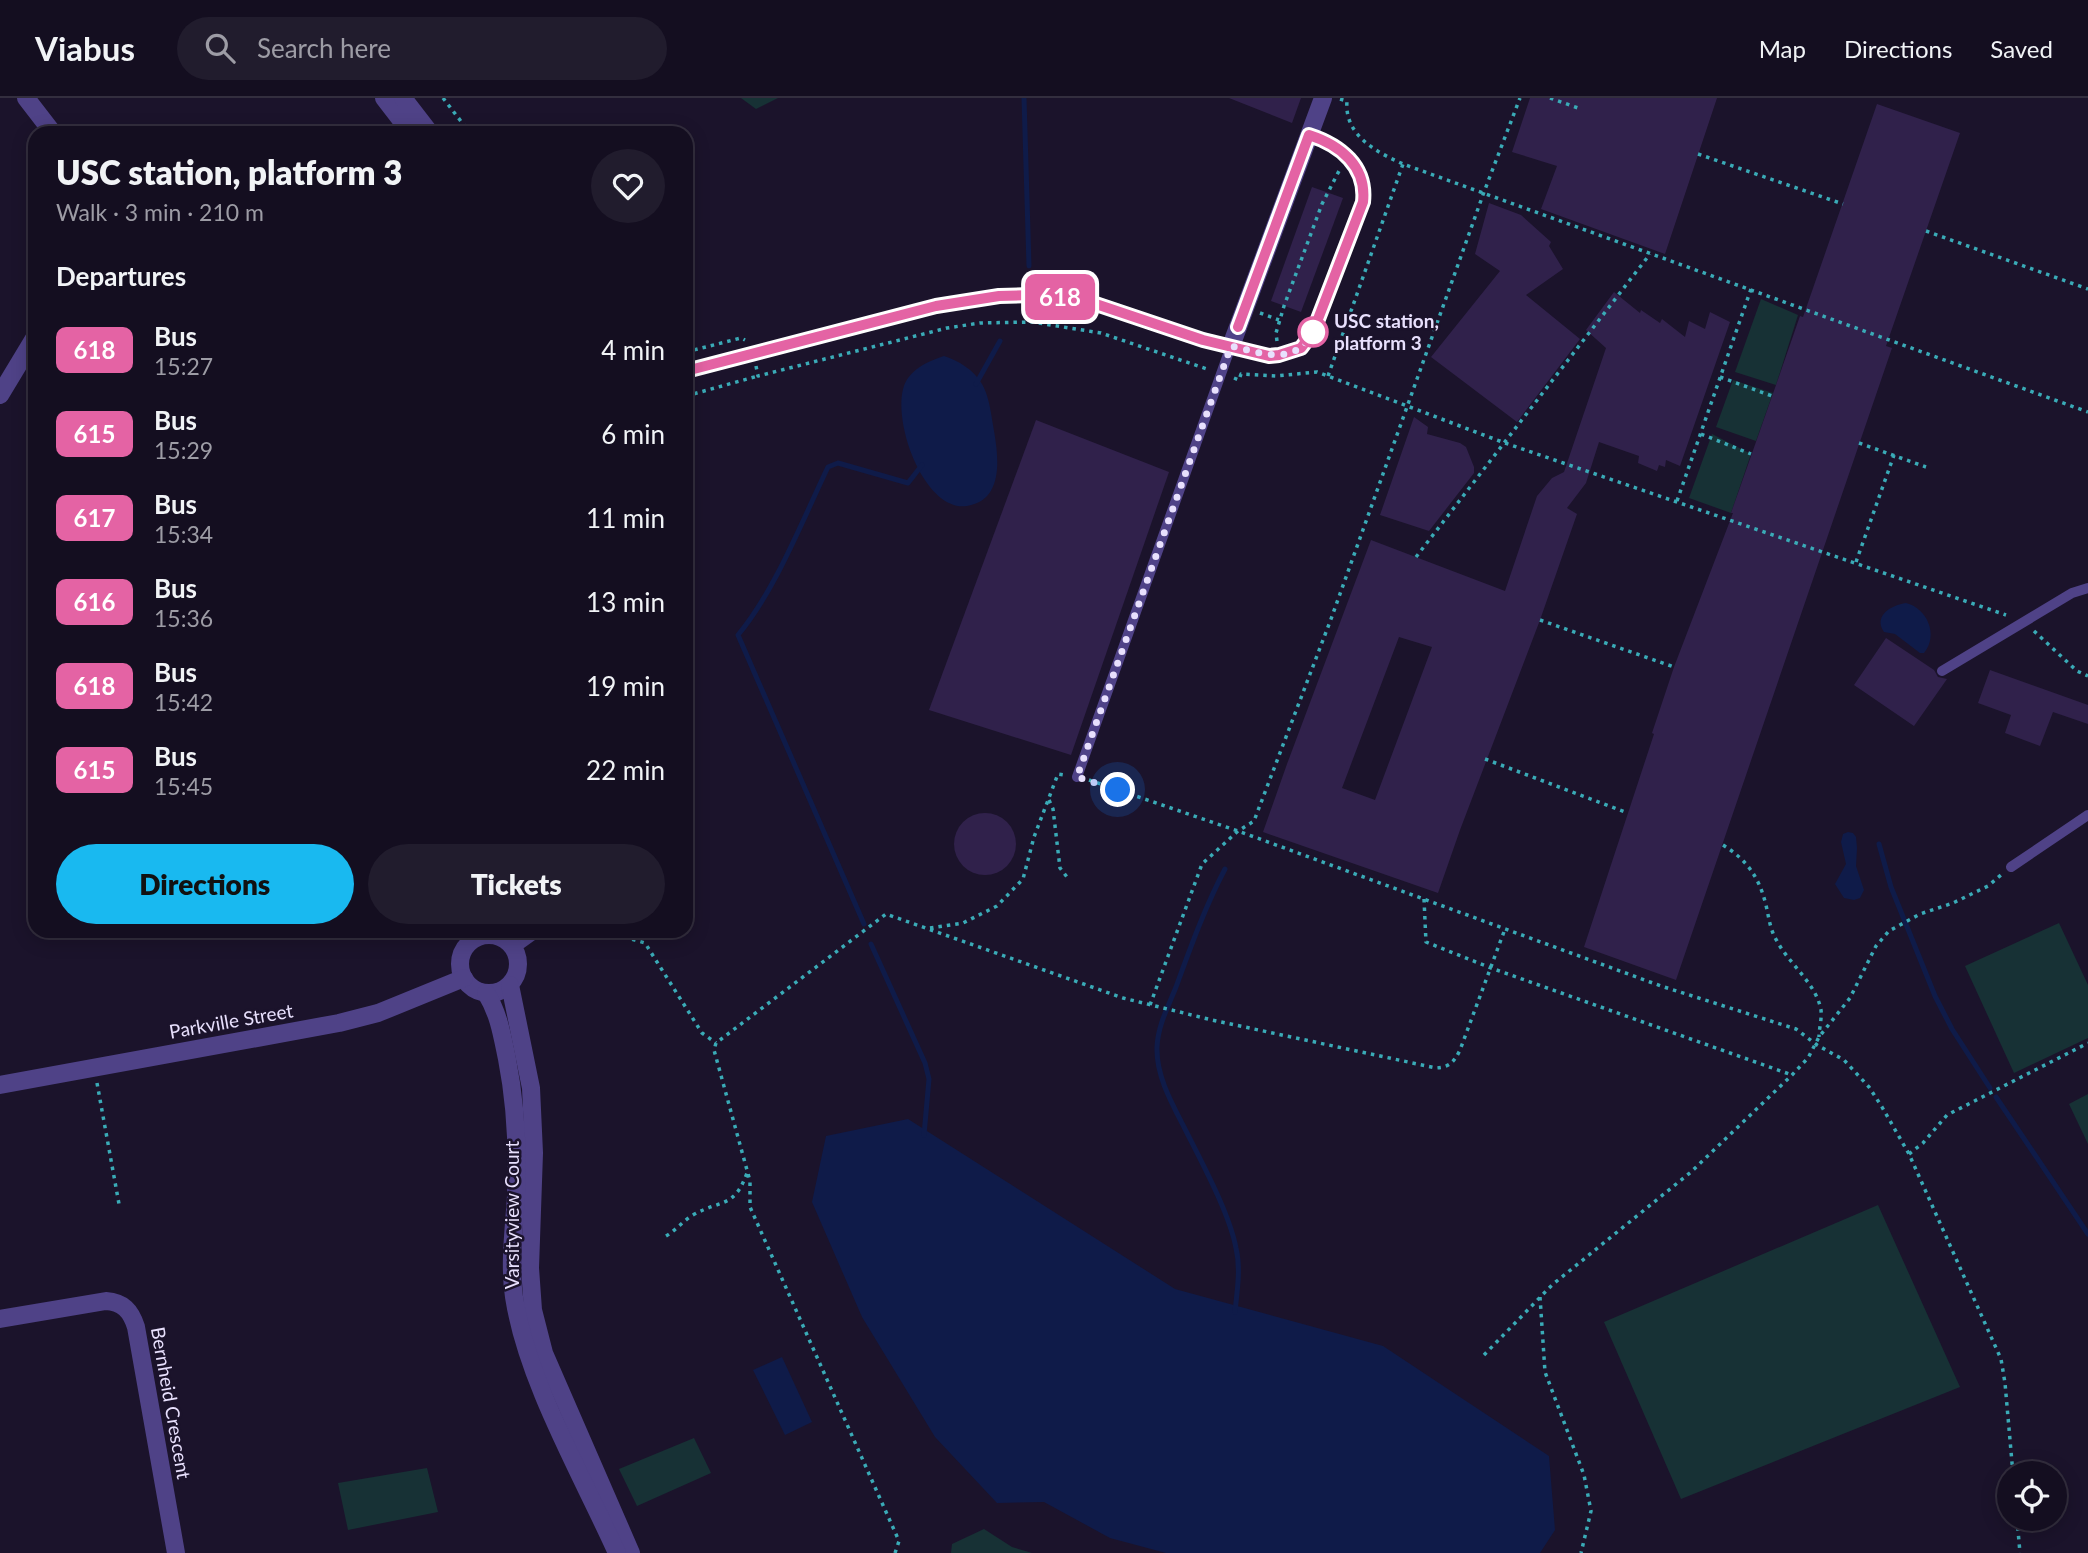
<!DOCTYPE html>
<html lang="en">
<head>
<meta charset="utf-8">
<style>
  body { margin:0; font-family:Lato,sans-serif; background:#211c2d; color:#f1f3f6; height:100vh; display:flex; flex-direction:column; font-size:26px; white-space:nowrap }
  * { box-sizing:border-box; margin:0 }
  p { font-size:23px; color:#9d9ca5 }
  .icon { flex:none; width:38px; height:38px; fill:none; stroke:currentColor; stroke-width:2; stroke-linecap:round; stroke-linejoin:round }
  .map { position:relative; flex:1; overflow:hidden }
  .drawer { position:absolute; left:28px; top:28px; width:665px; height:812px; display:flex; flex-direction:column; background:#140e20; border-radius:21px; box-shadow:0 4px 18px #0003,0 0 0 2px #332e3e }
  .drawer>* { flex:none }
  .badge { padding:0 14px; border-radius:10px; font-size:24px; line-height:46px }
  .controls { position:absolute; left:1997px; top:1363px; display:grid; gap:14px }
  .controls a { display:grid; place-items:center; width:70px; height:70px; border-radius:50%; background:#140e20; box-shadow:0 4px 18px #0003,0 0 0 2px #332e3e; font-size:35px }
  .you { position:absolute; width:35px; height:35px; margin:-18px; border:5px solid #fff; border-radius:50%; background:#1a73e8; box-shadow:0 0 0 10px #1a73e833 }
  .map>.badge { position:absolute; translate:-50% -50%; box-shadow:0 0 0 4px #fff }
  h2 { padding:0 28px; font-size:26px; line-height:63px }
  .round { display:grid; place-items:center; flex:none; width:74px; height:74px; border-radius:37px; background:#211c2d }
  .summary { display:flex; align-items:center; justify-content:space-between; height:119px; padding:0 28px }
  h1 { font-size:33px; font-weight:800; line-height:52px }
  .primary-button { display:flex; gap:14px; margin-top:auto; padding:14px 28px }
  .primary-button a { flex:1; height:80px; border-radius:42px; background:#19b9f0; color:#111; font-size:28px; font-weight:800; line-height:80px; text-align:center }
  .primary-button a+a { background:#211c2d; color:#f1f3f6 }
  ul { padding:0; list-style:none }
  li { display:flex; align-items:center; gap:21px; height:84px; padding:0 28px }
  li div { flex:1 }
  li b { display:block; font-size:26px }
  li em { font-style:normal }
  li .badge { min-width:77px; font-weight:700; text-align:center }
  header { display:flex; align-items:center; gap:42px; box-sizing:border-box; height:98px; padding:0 35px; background:#140e20; border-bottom:2px solid #332e3e }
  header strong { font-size:33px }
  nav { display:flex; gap:38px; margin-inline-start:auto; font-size:24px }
  .search { width:490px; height:63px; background:#211c2d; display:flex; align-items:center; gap:18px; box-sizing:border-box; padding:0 24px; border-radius:38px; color:#9d9ca5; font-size:26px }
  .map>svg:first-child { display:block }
</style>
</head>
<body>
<header>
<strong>Viabus</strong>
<div class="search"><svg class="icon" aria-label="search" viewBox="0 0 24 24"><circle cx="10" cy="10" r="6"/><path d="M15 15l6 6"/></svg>Search here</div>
<nav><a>Map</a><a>Directions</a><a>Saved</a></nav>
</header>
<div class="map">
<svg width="2088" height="1455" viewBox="0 0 2088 1455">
  <rect width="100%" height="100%" fill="#1b132b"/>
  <g fill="#173135">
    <path d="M741,0H778L756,11Z"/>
    <path d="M1761,201L1798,217L1776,287L1735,274Z"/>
    <path d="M1733,282L1773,295L1756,343L1716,329Z"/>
    <path d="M1712,336L1751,356L1731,415L1689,400Z"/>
    <path d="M2059,825L2088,887V940L2014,975L1965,868Z"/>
    <path d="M2088,996V1046L2069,1006Z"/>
    <path d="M1878,1107L1960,1289L1681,1401L1604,1224Z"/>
    <path d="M694,1340L711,1375L637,1408L619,1371Z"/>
    <path d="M427,1370L438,1414L348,1432L338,1385Z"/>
    <path d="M984,1431L1012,1449L1032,1455H951L952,1446Z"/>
  </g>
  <g fill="#0f1b49">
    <path d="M944,258C959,263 974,272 982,286C989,298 991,315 993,327C998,355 1006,402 967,408C922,415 886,310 908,280C918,267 930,263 944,258Z"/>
    <path d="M1906,505C1927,510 1939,537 1924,555H1920L1895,536L1884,534C1873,518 1891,507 1906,505Z"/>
    <path d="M1848,734L1853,735L1856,739L1857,750L1856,768L1864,792L1860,800L1854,802L1844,800L1835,786L1846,766L1841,744L1843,736Z"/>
    <path d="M908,1021L1175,1191L1383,1248L1549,1358L1555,1432L1540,1455H1166L1110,1440L1044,1404L997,1405L935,1339L862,1219L812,1104L826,1038Z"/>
    <path d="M782,1259L812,1324L785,1337L753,1272Z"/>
  </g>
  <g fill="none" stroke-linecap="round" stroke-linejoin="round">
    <g stroke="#0f1b49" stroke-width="5">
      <path d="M1024,0L1029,168"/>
      <path d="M976,286L1000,243"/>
      <path d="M1879,746L1891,789L1935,898L1952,931L1990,990"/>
      <path d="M1225,771C1205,809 1191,848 1176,889C1168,909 1158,927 1157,949C1156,977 1171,1004 1184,1029C1201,1063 1229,1114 1236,1150C1241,1171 1237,1193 1235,1214"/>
      <path d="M864,826L738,537C775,493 803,421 828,369L838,365L908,385L922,367"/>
      <path d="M871,846L925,965L929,981L924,1037"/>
      <path d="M1996,999L2088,1136"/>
    </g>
  </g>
  <g fill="#30214b" fill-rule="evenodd">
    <path d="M1229,0H1301L1292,25Z"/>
    <path d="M1530,0H1717L1665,156L1541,111L1557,68L1512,54Z"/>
    <path d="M1877,6L1960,35L1886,248L1892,250L1676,882L1584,849L1654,636L1652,635L1674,569L1733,415H1731L1776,287L1800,218L1803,219Z"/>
    <path d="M1312,89L1343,100L1301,214L1271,203Z"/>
    <path d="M1489,105L1521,117L1551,144L1549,148L1563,171L1526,197L1580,241L1517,324L1431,259L1500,173L1475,156Z"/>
    <path d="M1614,194L1640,215L1641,212L1660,225L1662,221L1685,239L1689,223L1705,231L1710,214L1730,224L1680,368L1666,362L1665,369L1659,367L1657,373L1638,365L1639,358L1599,344L1586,385L1567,410L1577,416L1540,522L1460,732L1438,795L1263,734L1287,666L1371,442L1505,493L1537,398L1552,380L1564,374L1606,250L1586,232ZM1399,539L1432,549L1375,702L1342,690Z"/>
    <path d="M1414,319L1428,329L1427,336L1460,345L1466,349L1474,369V375L1429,433L1380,417Z"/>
    <path d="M1036,322L1169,374L1071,657L929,612Z"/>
    <path d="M1886,540L1934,572L1938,579L1947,581L1914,628L1854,587Z"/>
    <path d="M1990,572L2088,607V626L2053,614L2040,648L2005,635L2011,617L1978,605Z"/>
    <circle cx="985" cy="746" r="31"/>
  </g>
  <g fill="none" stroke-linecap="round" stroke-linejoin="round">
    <g stroke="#3aabb7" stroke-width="3.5" stroke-dasharray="3.5 5" stroke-linecap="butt">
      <path d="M443,0L470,35"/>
      <path d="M1550,0L1578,10"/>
      <path d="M1340,1L1347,3C1344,37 1376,54 1403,66L2088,314"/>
      <path d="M1698,56L1843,106"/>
      <path d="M1926,133L2088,191"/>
      <path d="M1260,215L1279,222"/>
      <path d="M1277,243L1276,235L1284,208L1322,106L1340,71"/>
      <path d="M686,254L741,240L745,242"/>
      <path d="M756,268L758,278L947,230L980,225L1032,224L1101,235L1207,271"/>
      <path d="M1328,278L1403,66"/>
      <path d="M1720,279L1772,298"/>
      <path d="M1234,280L1239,282L1241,276L1276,278L1317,274L1505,345L2006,517"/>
      <path d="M686,298L758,278"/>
      <path d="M1701,336L1751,356"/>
      <path d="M1859,345L1926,369"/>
      <path d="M1677,403L1751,191"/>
      <path d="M1416,459L1650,156"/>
      <path d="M1856,464L1894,357"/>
      <path d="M1540,522L1674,569"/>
      <path d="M2034,533L2077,573L2088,578"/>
      <path d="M1485,661L1628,715"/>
      <path d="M1089,682L1238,733L1661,888L1796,931L1817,947L1844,962L1869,989L1882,1009L1909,1056L2001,1261L2005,1285L2013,1376"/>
      <path d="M1049,702L1053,711L1060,770L1067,779"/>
      <path d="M1723,747C1747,762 1759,779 1766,807C1769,820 1770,832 1777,843C1789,866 1816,885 1821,912C1822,921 1819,931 1819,939"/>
      <path d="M1424,801L1426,844L1491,870L1792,977"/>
      <path d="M930,830L963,825L997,808L1023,781L1034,739L1058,676L1065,677"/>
      <path d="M624,839L645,845L702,935L716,945"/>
      <path d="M1150,907L1202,766L1238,733L1254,723L1331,521L1484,94L1520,0"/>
      <path d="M97,985L119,1106"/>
      <path d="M1909,1056L1923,1045L1947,1017L2088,945"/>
      <path d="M666,1138C676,1132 683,1123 693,1117C721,1101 734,1111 747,1075"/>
      <path d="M1540,1199L1545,1274L1584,1377L1591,1413L1581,1455"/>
      <path d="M1484,1257L1552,1187L1691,1074L1792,977L1808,960L1819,939L1850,900L1876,848L1889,833L1920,816L1953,805L1988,788L2002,776"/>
      <path d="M2017,1421L2020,1455"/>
      <path d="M895,1455L899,1443L750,1109V1083L714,952L716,945L886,816L1123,900L1212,922L1436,970C1450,969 1454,964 1460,952L1505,831"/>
    </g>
    <g stroke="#4f4287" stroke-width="10">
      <path d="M686,273L936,208C978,199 1020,193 1063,199C1102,205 1138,221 1176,233C1206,243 1238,250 1269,258C1289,257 1302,251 1313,234L1363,104C1367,68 1341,47 1309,37"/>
      <path d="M1942,573L2072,495L2088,490"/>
      <path d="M1077,679L1231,248"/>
      <path d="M2011,769L2088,717"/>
      <path d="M514,851L539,833"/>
    </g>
    <g stroke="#4f4287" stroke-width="18">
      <path d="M26,0L53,35"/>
      <path d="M384,0L411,35"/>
      <path d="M403,0L430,35"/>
      <path d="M1231,248L1323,0"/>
      <path d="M0,297L35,239"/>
      <circle cx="489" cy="866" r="29"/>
      <path d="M510,887L531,990L534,1055L530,1170L533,1212L544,1255L631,1455"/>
      <path d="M486,895C499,916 502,937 507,961C516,1007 518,1051 516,1098C514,1131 509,1166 514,1199C527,1283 582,1377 617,1455"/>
      <path d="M0,987L339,925L378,915L464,880"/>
      <path d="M0,1221L106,1203C123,1204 131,1213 136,1229L176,1455"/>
    </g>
  </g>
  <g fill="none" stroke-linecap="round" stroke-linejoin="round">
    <g stroke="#fff" stroke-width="16">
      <path id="line" d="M686,273L936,208L999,198L1031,197L1087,203L1203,242L1269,258L1279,257L1301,250L1313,234L1363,104C1367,68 1340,47 1309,37L1238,229"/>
    </g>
    <use href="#line" stroke="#e463a4" stroke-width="10"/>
    <path stroke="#e8e0fd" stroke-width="7" stroke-dasharray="0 12.6" d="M1118,692L1077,679L1231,248C1262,255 1294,269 1313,234"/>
  </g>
  <circle fill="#fff" stroke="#e463a4" stroke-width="3.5" cx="1313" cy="234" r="14"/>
  <g text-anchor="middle" stroke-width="5" stroke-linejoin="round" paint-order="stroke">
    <g font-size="19" font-weight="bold" fill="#e8e0fd" stroke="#1b132b" text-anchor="start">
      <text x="1334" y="230">USC station,<tspan x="1334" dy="22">platform 3</tspan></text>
    </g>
    <g font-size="19" fill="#e8e0fd" stroke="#1b132b">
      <text transform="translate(231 923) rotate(-10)" y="7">Parkville Street</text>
      <text transform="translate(512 1117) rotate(-90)" y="7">Varsityview Court</text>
      <text transform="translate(171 1305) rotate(80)" y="7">Bernheid Crescent</text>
    </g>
  </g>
</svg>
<div class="controls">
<a><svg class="icon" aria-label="locate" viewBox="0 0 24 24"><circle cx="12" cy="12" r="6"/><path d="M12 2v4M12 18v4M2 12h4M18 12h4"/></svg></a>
</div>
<div class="you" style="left:1118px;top:692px"></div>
<b class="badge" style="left:1060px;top:199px;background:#e463a4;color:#fff">618</b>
<section class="drawer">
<div class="summary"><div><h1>USC station, platform 3</h1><p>Walk · 3 min · 210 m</p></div><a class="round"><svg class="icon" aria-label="heart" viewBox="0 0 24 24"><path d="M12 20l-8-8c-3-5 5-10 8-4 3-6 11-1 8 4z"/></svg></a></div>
<h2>Departures</h2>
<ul>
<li><span class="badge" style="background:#e463a4;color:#fff">618</span><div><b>Bus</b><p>15:27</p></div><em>4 min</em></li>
<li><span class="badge" style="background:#e463a4;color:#fff">615</span><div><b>Bus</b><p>15:29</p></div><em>6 min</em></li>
<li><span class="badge" style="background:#e463a4;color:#fff">617</span><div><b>Bus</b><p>15:34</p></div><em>11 min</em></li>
<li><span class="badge" style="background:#e463a4;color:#fff">616</span><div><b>Bus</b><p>15:36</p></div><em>13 min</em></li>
<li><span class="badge" style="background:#e463a4;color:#fff">618</span><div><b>Bus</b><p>15:42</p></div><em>19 min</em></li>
<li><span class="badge" style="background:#e463a4;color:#fff">615</span><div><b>Bus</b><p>15:45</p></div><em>22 min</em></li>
</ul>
<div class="primary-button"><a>Directions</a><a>Tickets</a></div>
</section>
</div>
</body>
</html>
